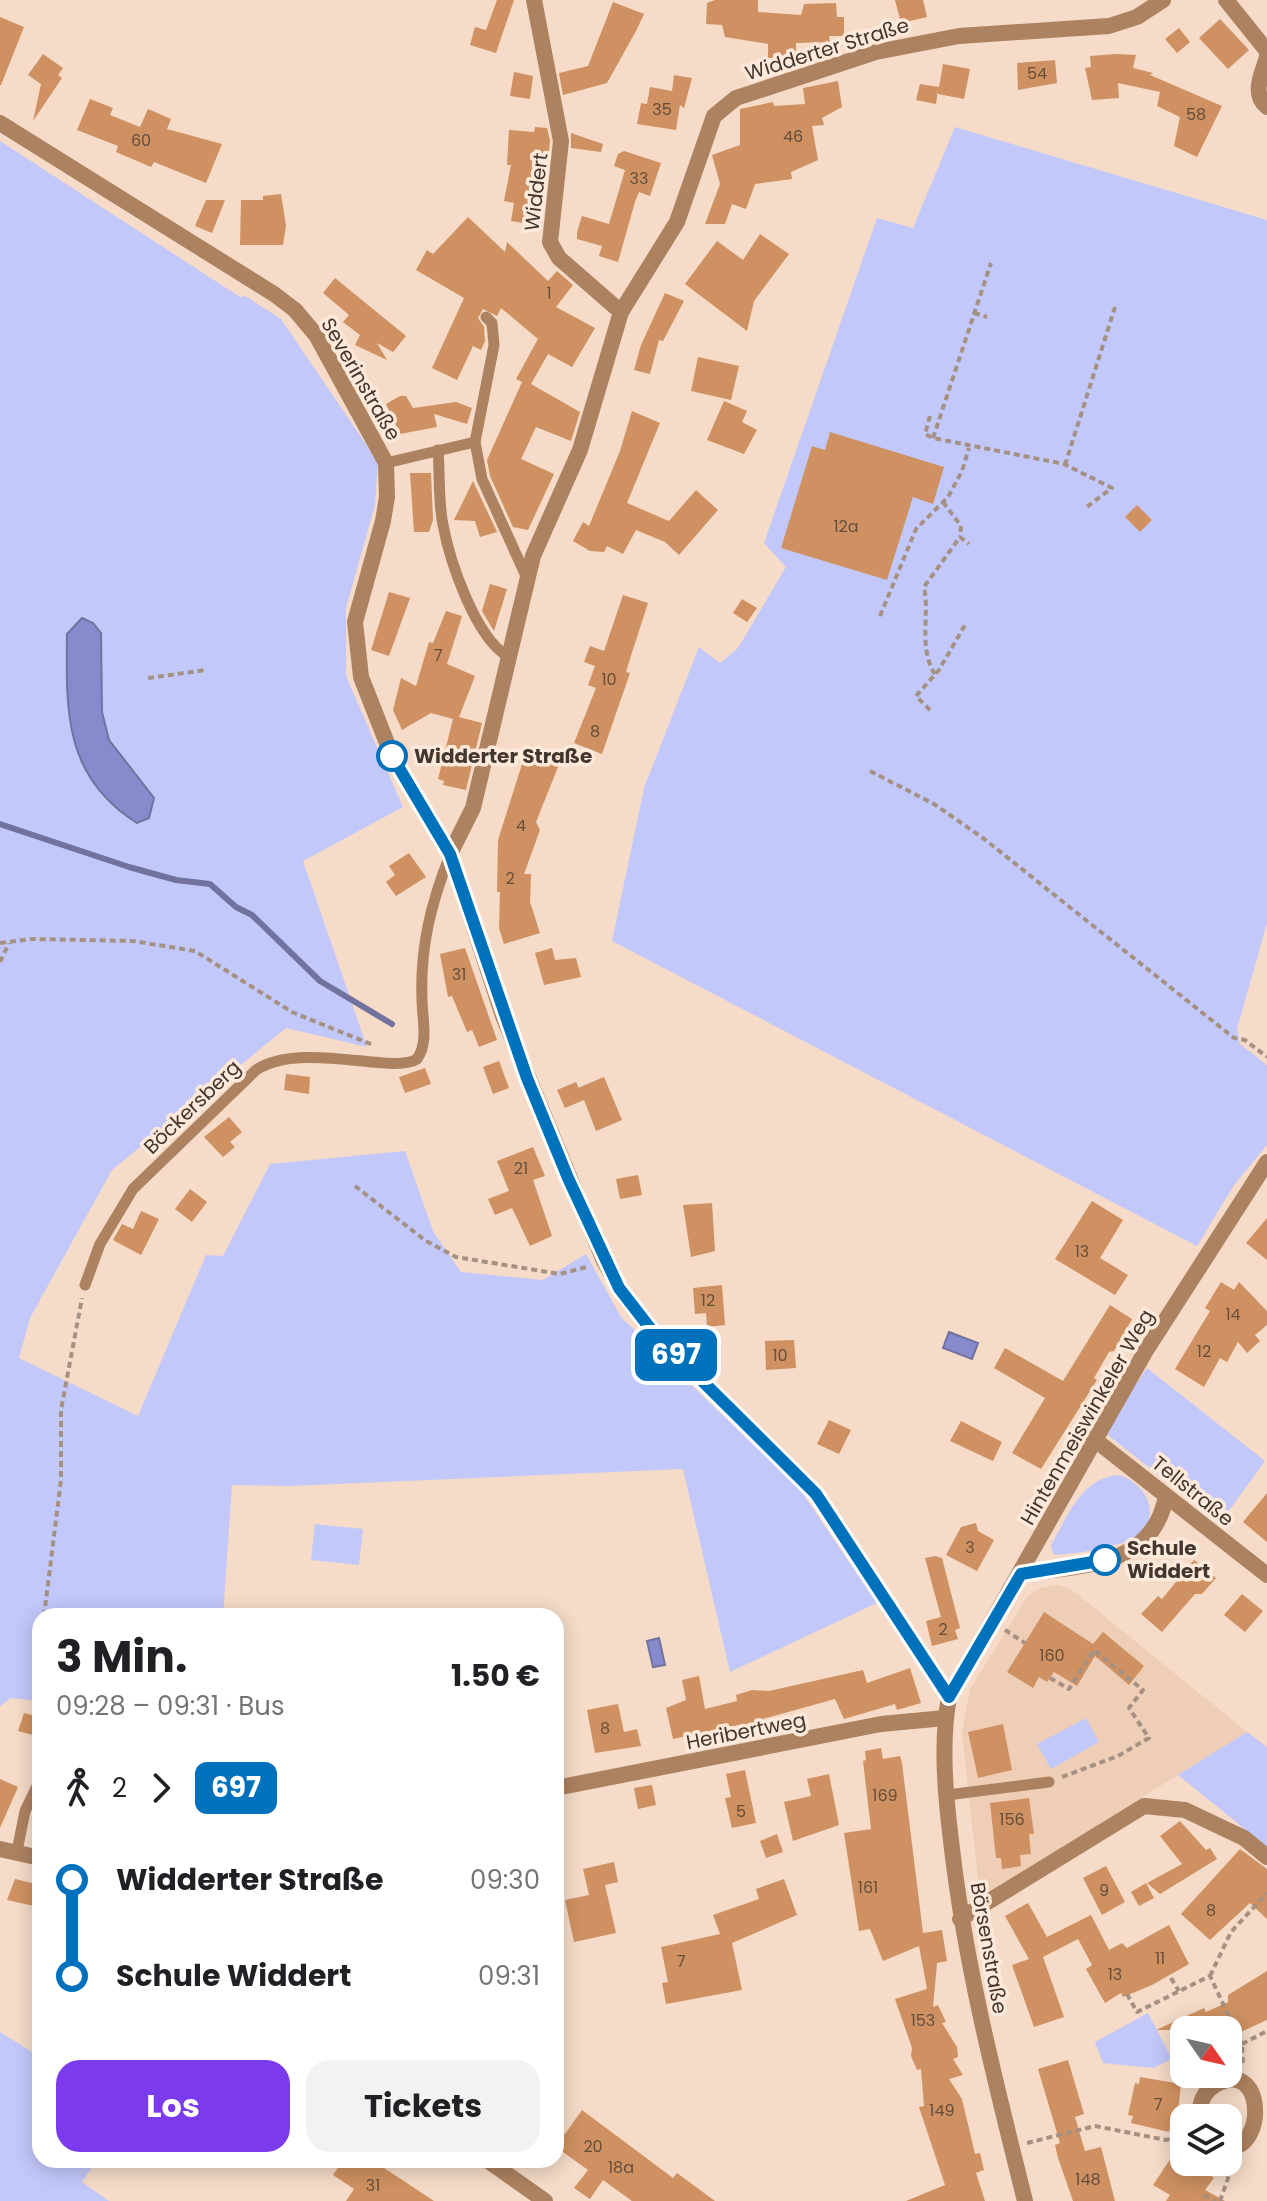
<!DOCTYPE html>
<html lang="de">
<head>
<meta charset="utf-8">
<style>
  body { margin:0; font-family:Poppins,sans-serif; background:#f2f2f2; color:#202124; height:100vh; display:flex; flex-direction:column; font-size:30px; white-space:nowrap }
  * { box-sizing:border-box; margin:0 }
  p { font-size:26px; color:#757577 }
  .icon { flex:none; width:44px; height:44px; fill:none; stroke:currentColor; stroke-width:2; stroke-linecap:round; stroke-linejoin:round }
  .map { position:relative; flex:1; overflow:hidden }
  .panel { position:absolute; left:32px; top:1608px; width:532px; height:560px; display:flex; flex-direction:column; background:#fff; border-radius:24px; box-shadow:0 4px 20px #0003 }
  .panel>* { flex:none }
  .badge { padding:0 16px; border-radius:12px; font-size:28px; line-height:52px }
  .needle { width:52px; rotate:124deg }
  .controls { position:absolute; left:1170px; top:2016px; display:grid; gap:16px }
  .controls a { display:grid; place-items:center; width:72px; height:72px; border-radius:16px; background:#fff; box-shadow:0 4px 20px #0003; font-size:40px }
  .map>.badge { position:absolute; translate:-50% -50%; box-shadow:0 0 0 4px #fff }
  .legs { display:flex; align-items:center; gap:12px; height:88px; padding:0 24px; font-size:26px }
  .legs p { margin-inline-start:auto }
  .head { display:flex; align-items:center; justify-content:space-between; height:136px; padding:0 24px }
  h1 { font-size:44px; font-weight:700; line-height:60px }
  .primary-button { display:flex; gap:16px; margin-top:auto; padding:16px 24px }
  .primary-button a { flex:1; height:92px; border-radius:24px; background:#7c3aed; color:#fff; font-size:32px; font-weight:700; line-height:92px; text-align:center }
  .primary-button a+a { background:#f2f2f2; color:#202124 }
  ul { padding:0 24px; list-style:none }
  li { display:flex; align-items:center; gap:28px; height:96px; font-size:30px }
  li i { display:grid; place-items:center; width:12px; height:100%; margin:0 10px; background:currentColor }
  li i::after { content:''; width:20px; height:20px; margin:-10px; border:6px solid; border-radius:50%; background:#fff }
  li p { margin-inline-start:auto }
  li:first-child i { background:linear-gradient(#0000 50%,currentColor 0) }
  li:last-child i { background:linear-gradient(currentColor 50%,#0000 0) }
  .map>svg:first-child { display:block }
</style>
</head>
<body>
<div class="map">
<svg width="1267" height="2201" viewBox="0 0 1267 2201">
  <rect width="100%" height="100%" fill="#f5dbc8"/>
  <path fill="#eeceb6" d="M1058,1585L1072,1590L1247,1732L980,1898L962,1733L970,1689L1028,1596L1040,1588Z"/>
  <g fill="#c3c8fb">
    <path d="M955,127L1267,220V923L1237,1029L1240,1044L1267,1065V1145L1234,1185L1197,1246L612,941L644,788L699,647L720,663L738,648L786,567L764,543L877,218L913,228Z"/>
    <path d="M0,141L240,297L245,296L281,319L378,462L375,505L346,608V676L403,807L303,861L367,1047L286,1028L112,1170L30,1318L19,1358L138,1416L206,1255L223,1256L270,1164L405,1151L433,1231L461,1272L543,1280L586,1254L621,1317L801,1491L877,1603L730,1672L683,1469L290,1486L232,1485L223,1616H40V1701L11,1698L0,1706Z"/>
    <path d="M1147,1368L1265,1461L1220,1523L1104,1432Z"/>
    <path d="M1118,1475C1148,1483 1165,1520 1132,1539C1122,1546 1063,1557 1053,1554L1051,1545C1067,1518 1081,1478 1118,1475Z"/>
    <path d="M315,1524L363,1529L359,1565L311,1560Z"/>
    <path d="M1086,1718L1099,1742L1051,1769L1037,1744Z"/>
    <path d="M1247,1732L1267,1747V1847L1178,1775Z"/>
    <path d="M1148,2013L1172,2059L1153,2068L1103,2063L1095,2042Z"/>
    <path d="M0,2032L40,2057V2160H97L82,2182L109,2201H0Z"/>
  </g>
  <g fill="#878bce" stroke="#72729e" stroke-width="2">
    <path d="M82,618L93,623L101,633L102,712L109,740L154,798L149,818L137,823C64,777 66,712 67,634Z"/>
    <path d="M949,1332L978,1343L972,1359L943,1348Z"/>
    <path d="M659,1638L665,1665L653,1667L647,1641Z"/>
  </g>
  <g fill="none" stroke-linecap="round" stroke-linejoin="round">
    <path stroke="#72729e" stroke-width="6" d="M0,824L129,867L176,880L210,884L236,907L252,915L320,981L392,1024"/>
  </g>
  <g fill="#cf9161">
    <path d="M497,0H514L496,53L470,45L475,27L486,30Z"/>
    <path d="M715,0H758V12L801,15L804,4L836,3L837,17H844V36H829L830,42L796,43V57L768,58V44L725,37L722,25L706,24L707,3Z"/>
    <path d="M895,0H923L927,17L901,23Z"/>
    <path d="M613,2L644,14L636,31L607,83L563,95L559,73L588,66Z"/>
    <path d="M0,17L24,27L1,85H0Z"/>
    <path d="M1220,19L1249,50L1228,69L1199,38Z"/>
    <path d="M1179,28L1190,42L1177,53L1165,39Z"/>
    <path d="M43,54L63,68L58,75L62,78L33,121L41,84L28,75Z"/>
    <path d="M1115,54L1136,55L1133,68L1153,73L1150,75L1222,106L1197,157L1174,146L1180,117L1157,106L1160,92L1118,83L1119,98L1092,100L1085,68L1091,67L1090,56Z"/>
    <path d="M1055,60L1057,83L1018,90L1017,63Z"/>
    <path d="M943,64L970,69L964,99L938,94V90L936,104L916,100L920,84L939,87Z"/>
    <path d="M514,72L533,76L530,99L510,96Z"/>
    <path d="M674,75L692,78L684,108L680,105L676,130L637,124L641,103L647,104L650,87L672,91Z"/>
    <path d="M838,81L842,107L822,118L824,125L812,126L818,160L791,172L792,179L755,184L746,209L732,204L725,224H705L720,184L712,155L740,145V109L773,102L774,106L805,104L803,88Z"/>
    <path d="M90,99L113,108L110,115L140,127L148,109L171,119L167,129L222,144L206,183L154,162L151,167L116,152L118,146L77,130Z"/>
    <path d="M535,127L547,128L550,141L548,159L541,158L529,224L511,221L514,203L504,201L511,165H507L509,130L534,132Z"/>
    <path d="M571,133L603,144L601,152L571,148Z"/>
    <path d="M624,151L661,163L650,196L639,192L635,202L618,262L599,256L602,246L577,239V232L582,216L609,224L625,170L614,166L618,154Z"/>
    <path d="M281,194L286,226L283,245H240L241,200H263V196Z"/>
    <path d="M206,200H225L212,233L195,226Z"/>
    <path d="M468,217L505,252L507,242L548,281L557,271L573,285L556,307L595,328L572,367L548,354L531,384L580,412L571,441L536,427L521,459L554,474L528,530L513,527L490,476L487,460L522,382L516,379L538,339L501,308L497,316L483,309L478,318L484,327L485,341L481,350L473,346L457,380L432,368L464,298L416,270L427,250L433,254Z"/>
    <path d="M760,234L789,254L754,301L747,331L685,284L717,241L743,260Z"/>
    <path d="M335,278L406,336L393,352L377,343L387,360L355,345L360,335L343,322L349,315L323,293Z"/>
    <path d="M665,293L684,301L663,341L659,340L650,374L634,370L641,345Z"/>
    <path d="M698,357L739,366L731,400L691,391Z"/>
    <path d="M400,396H406L413,408L456,402L472,408L467,424L434,414L437,427L400,434L386,404Z"/>
    <path d="M724,401L747,411L742,422L757,430L744,454L707,440Z"/>
    <path d="M632,411L660,423L627,503L669,521L696,490L718,510L679,555L665,542L636,530L623,554L607,546L604,552L590,551L573,541L583,522L589,526L620,451Z"/>
    <path d="M830,432L944,467L933,504L913,497L887,580L781,548L812,446L825,450Z"/>
    <path d="M410,473H431L433,520L429,532H414Z"/>
    <path d="M473,481L497,532L480,537L475,521L454,520Z"/>
    <path d="M1137,505L1152,520L1140,532L1125,517Z"/>
    <path d="M490,584L507,589L494,631L482,611Z"/>
    <path d="M389,592L410,598L389,656L371,650Z"/>
    <path d="M623,595L648,603L629,662L626,672L630,673L602,754L574,743L596,688L588,685L595,666L584,662L590,646L604,651Z"/>
    <path d="M742,599L757,608L747,622L733,613Z"/>
    <path d="M446,611L462,616L447,664L475,676L459,717L482,723L466,790L443,785L444,781L438,779L453,719L431,713L402,730L393,710L401,678L416,686L429,642L433,643Z"/>
    <path d="M533,746L562,757L536,822L540,830L524,874H531L530,902L540,933L504,944L499,928L500,892H497L498,840L523,761L527,762Z"/>
    <path d="M409,853L426,877L396,896L386,882L395,875L389,866Z"/>
    <path d="M465,948L497,1040L479,1047L472,1030L467,1032L452,996L448,997L440,954Z"/>
    <path d="M552,948L555,960L576,958L581,977L544,985L535,953Z"/>
    <path d="M499,1061L509,1088L493,1094L483,1067Z"/>
    <path d="M425,1068L431,1084L405,1093L399,1077Z"/>
    <path d="M286,1074L310,1077L309,1094L284,1090Z"/>
    <path d="M604,1077L622,1120L596,1131L584,1100L565,1108L557,1090L576,1082L582,1095L578,1088Z"/>
    <path d="M229,1117L242,1132L230,1142L235,1147L223,1157L204,1137Z"/>
    <path d="M533,1147L545,1176L533,1180L552,1236L530,1246L512,1208L495,1215L488,1199L509,1191L497,1161Z"/>
    <path d="M638,1175L642,1195L620,1199L616,1179Z"/>
    <path d="M190,1189L207,1202L192,1222L175,1209Z"/>
    <path d="M1092,1201L1123,1220L1100,1258L1128,1275L1115,1295L1055,1259Z"/>
    <path d="M712,1203L715,1251L691,1257L683,1205Z"/>
    <path d="M141,1211L159,1219L141,1255L113,1240L122,1224L133,1229Z"/>
    <path d="M1267,1218V1260L1246,1243Z"/>
    <path d="M1221,1282L1234,1290L1239,1282L1267,1311V1325L1255,1335L1260,1341L1247,1353L1238,1342L1227,1362L1220,1358L1204,1387L1175,1369L1210,1311L1205,1308Z"/>
    <path d="M722,1285L725,1325L707,1327L706,1313L695,1314L693,1288Z"/>
    <path d="M1110,1305L1132,1319L1114,1351L1109,1352L1094,1378L1097,1380L1041,1469L1012,1453L1045,1398L994,1368L1005,1348L1063,1381Z"/>
    <path d="M794,1340L796,1368L766,1370L765,1341Z"/>
    <path d="M829,1420L851,1430L839,1454L817,1444Z"/>
    <path d="M961,1421L1002,1442L993,1461L950,1441Z"/>
    <path d="M1267,1493V1542L1243,1522Z"/>
    <path d="M976,1523L978,1531L994,1540L977,1571L946,1555L961,1527Z"/>
    <path d="M935,1556L942,1558L960,1628L955,1630L958,1639L932,1646L926,1621L941,1617L925,1558Z"/>
    <path d="M1194,1560L1216,1578L1202,1594H1195L1162,1632L1141,1614L1158,1596L1162,1599Z"/>
    <path d="M1242,1594L1263,1611L1245,1632L1224,1615Z"/>
    <path d="M1044,1612L1093,1644L1103,1632L1144,1666L1129,1685L1095,1656L1077,1686L1054,1672L1047,1682L1039,1677L1033,1688L1007,1672Z"/>
    <path d="M910,1668L921,1703L897,1710L895,1704L844,1719L835,1699L759,1720L762,1731L746,1736L743,1724L673,1739L666,1708L686,1700L682,1680L699,1676L705,1709L737,1701L736,1695L752,1690L769,1691L863,1670L867,1683Z"/>
    <path d="M618,1704L624,1732L637,1729L641,1746L595,1753L587,1710Z"/>
    <path d="M24,1713L40,1717V1737L18,1731Z"/>
    <path d="M1003,1724L1012,1770L978,1778L968,1732Z"/>
    <path d="M881,1748L883,1759L900,1756L902,1763L923,1933L942,1930L947,1961L937,1963L933,2007L938,2005L946,2022L942,2023L957,2047L958,2057L953,2059L963,2075L949,2079L962,2099L975,2154L980,2153L984,2170L976,2173L985,2201H906L945,2185L919,2107L924,2106L921,2069L917,2070L911,2056L912,2048L895,1999L927,1989L919,1946L883,1961L870,1929L859,1931L844,1833L871,1829L863,1761L866,1760L865,1751Z"/>
    <path d="M745,1770L756,1823L732,1828L725,1798L731,1797L726,1774Z"/>
    <path d="M829,1774L839,1825L793,1841L784,1802L811,1796L807,1779Z"/>
    <path d="M0,1779L18,1787L0,1828Z"/>
    <path d="M652,1785L656,1805L638,1809L634,1788Z"/>
    <path d="M1029,1798L1034,1834H1029L1031,1854L1020,1855L1021,1866L1002,1869L1001,1858H996L990,1803Z"/>
    <path d="M1180,1821L1206,1850L1210,1848L1217,1859L1160,1894L1147,1883L1182,1864L1160,1836Z"/>
    <path d="M777,1834L783,1852L766,1858L760,1841Z"/>
    <path d="M1240,1849L1267,1869V1919L1250,1903L1210,1940L1181,1914Z"/>
    <path d="M614,1862L618,1882L605,1885L616,1933L574,1942L565,1900L589,1895L583,1869Z"/>
    <path d="M1106,1866L1125,1902L1102,1915L1083,1878Z"/>
    <path d="M15,1879L40,1885L38,1907L7,1900Z"/>
    <path d="M784,1879L797,1915L732,1943L742,1990L666,2004L662,1983L668,1982L661,1947L720,1934L713,1915L759,1899L756,1889Z"/>
    <path d="M1146,1883L1154,1898L1139,1906L1131,1892Z"/>
    <path d="M1028,1903L1047,1937L1091,1915L1109,1950L1122,1943L1127,1948L1169,1925L1189,1964L1152,1985L1123,1997L1121,1993L1105,2003L1086,1969L1092,1965L1078,1939L1043,1957L1064,2017L1034,2027L1012,1965L1029,1959L1005,1916Z"/>
    <path d="M1267,1971V2020L1228,2038V2030H1156L1204,2008L1206,2012L1228,2002V1995Z"/>
    <path d="M1068,2060L1084,2114L1075,2117L1085,2151L1101,2147L1115,2201H1073L1058,2158L1055,2145L1060,2143L1038,2069Z"/>
    <path d="M1140,2077L1181,2084L1178,2113L1173,2112L1169,2132L1131,2123L1133,2116L1128,2115L1135,2083L1139,2084Z"/>
    <path d="M582,2110L673,2178L677,2173L715,2201H632L603,2180L590,2199L574,2188L588,2170L556,2147V2127L565,2134Z"/>
    <path d="M1175,2152L1184,2158V2162H1192L1214,2178L1205,2190L1225,2201H1166L1170,2195L1153,2185Z"/>
    <path d="M343,2160H372L434,2201H346L354,2189L333,2175Z"/>
  </g>
  <g fill="none" stroke-linecap="round" stroke-linejoin="round">
    <g stroke="#a49183" stroke-width="4" stroke-dasharray="6 4" stroke-linecap="butt">
      <path d="M974,313L987,317"/>
      <path d="M930,416L925,434L933,438L1064,464L1112,488L1084,509"/>
      <path d="M933,438L991,263"/>
      <path d="M1065,465L1115,307"/>
      <path d="M943,502L961,526L960,537"/>
      <path d="M880,616L916,529L948,497L962,471L969,448"/>
      <path d="M935,674C918,649 930,614 924,587L960,537L969,544"/>
      <path d="M148,678L206,670"/>
      <path d="M930,710L916,696L939,670L965,625"/>
      <path d="M870,771L934,804L983,838L1234,1038L1245,1040L1267,1057"/>
      <path d="M0,943L32,939L133,941L195,951L292,1012L373,1045"/>
      <path d="M0,962L9,943"/>
      <path d="M355,1186L426,1241L456,1257L560,1274L587,1267"/>
      <path d="M44,1616L61,1480V1410L82,1298"/>
      <path d="M1005,1630L1025,1643"/>
      <path d="M1050,1678L1069,1689L1094,1650L1143,1690L1129,1708L1149,1738L1118,1756L1062,1777"/>
      <path d="M1210,1976L1231,1932L1267,1893"/>
      <path d="M1171,1978L1179,1991"/>
      <path d="M1127,1994L1137,2012L1210,1976L1242,2044L1243,2067"/>
      <path d="M1242,2044L1267,2031"/>
      <path d="M1027,2143L1095,2126L1166,2140L1184,2134"/>
      <path d="M1204,2195L1216,2201"/>
      <path d="M1220,2201L1233,2164"/>
    </g>
    <g stroke="#ad8260" stroke-width="11">
      <path d="M475,442L482,479L526,576"/>
      <path d="M438,450C440,474 438,501 443,525C450,562 475,636 507,656"/>
      <path d="M386,463L475,442L494,345L492,323L486,317"/>
      <path d="M85,1285L100,1244L133,1189L256,1070C301,1040 394,1075 417,1059C429,1042 422,1019 422,999C420,947 431,903 450,855"/>
      <path d="M947,1795L1049,1782"/>
      <path d="M17,1851L25,1811L40,1780"/>
    </g>
    <g stroke="#ad8260" stroke-width="16">
      <path d="M534,0L561,141L550,242L559,258L621,312"/>
      <path d="M1226,0L1267,51"/>
      <path d="M1267,57C1262,74 1251,94 1267,107"/>
      <path d="M0,123L274,294L295,310L316,335L386,463L387,497L383,521L355,622L361,677L392,756L450,854L503,1016L604,1261L626,1299L653,1332L816,1494L949,1697"/>
      <path d="M450,854L473,808L533,556L580,450L621,312L677,222L714,116L736,98L876,52L959,36L1109,26L1137,17L1163,0"/>
      <path d="M1094,1439L1267,1575"/>
      <path d="M1021,1574C1081,1565 1153,1568 1166,1496"/>
      <path d="M556,1788L881,1724L945,1718"/>
      <path d="M0,1849L40,1858"/>
      <path d="M960,1919L1144,1806L1185,1810L1244,1838L1267,1857"/>
      <path d="M1199,2118C1199,2105 1203,2092 1215,2085C1265,2056 1267,2150 1228,2147"/>
      <path d="M487,2160L545,2201"/>
      <path d="M1025,2201C996,2084 966,1969 952,1849C946,1800 940,1746 949,1697L1145,1352L1267,1162"/>
    </g>
  </g>
  <g fill="none" stroke-linecap="round" stroke-linejoin="round">
    <g stroke="#fff" stroke-width="18">
      <path id="line-1" d="M392,756L450,854L527,1078L568,1178L619,1288L653,1332L816,1494L949,1697L1021,1574L1105,1560"/>
    </g>
    <use href="#line-1" stroke="#0072bc" stroke-width="12"/>
  </g>
  <g fill="#fff" stroke="#0072bc" stroke-width="4">
    <circle cx="392" cy="756" r="14"/>
    <circle cx="1105" cy="1560" r="14"/>
  </g>
  <g text-anchor="middle" stroke-width="7" stroke-linejoin="round" paint-order="stroke">
    <g font-size="16" fill="#644e3c">
      <text x="1037" y="79">54</text>
      <text x="662" y="115">35</text>
      <text x="1196" y="120">58</text>
      <text x="793" y="142">46</text>
      <text x="141" y="146">60</text>
      <text x="639" y="184">33</text>
      <text x="549" y="299">1</text>
      <text x="846" y="532">12a</text>
      <text x="438" y="661">7</text>
      <text x="609" y="685">10</text>
      <text x="595" y="737">8</text>
      <text x="521" y="831">4</text>
      <text x="510" y="884">2</text>
      <text x="459" y="980">31</text>
      <text x="521" y="1174">21</text>
      <text x="1082" y="1257">13</text>
      <text x="708" y="1306">12</text>
      <text x="1233" y="1320">14</text>
      <text x="1204" y="1357">12</text>
      <text x="780" y="1361">10</text>
      <text x="970" y="1553">3</text>
      <text x="943" y="1635">2</text>
      <text x="1052" y="1661">160</text>
      <text x="605" y="1734">8</text>
      <text x="885" y="1801">169</text>
      <text x="741" y="1817">5</text>
      <text x="1012" y="1825">156</text>
      <text x="868" y="1893">161</text>
      <text x="1104" y="1896">9</text>
      <text x="1211" y="1916">8</text>
      <text x="1160" y="1964">11</text>
      <text x="681" y="1967">7</text>
      <text x="1115" y="1980">13</text>
      <text x="923" y="2026">153</text>
      <text x="1158" y="2110">7</text>
      <text x="942" y="2116">149</text>
      <text x="593" y="2152">20</text>
      <text x="621" y="2173">18a</text>
      <text x="1088" y="2185">148</text>
      <text x="373" y="2191">31</text>
    </g>
    <g font-size="20" fill="#41372f" stroke="#fee9da">
      <text transform="translate(827 49) rotate(-17)" y="7">Widderter Straße</text>
      <text transform="translate(536 192) rotate(-83)" y="7">Widdert</text>
      <text transform="translate(361 379) rotate(60)" y="7">Severinstraße</text>
      <text transform="translate(192 1107) rotate(-44)" y="7">Böckersberg</text>
      <text transform="translate(1087 1417) rotate(-60)" y="7">Hintenmeiswinkeler Weg</text>
      <text transform="translate(1193 1491) rotate(39)" y="7">Tellstraße</text>
      <text transform="translate(746 1731) rotate(-11)" y="7">Heribertweg</text>
      <text transform="translate(989 1948) rotate(80)" y="7">Börsenstraße</text>
    </g>
    <g font-size="20" font-weight="bold" fill="#41372f" stroke="#fee9da" text-anchor="start">
      <text x="414" y="763">Widderter Straße</text>
      <text x="1127" y="1555">Schule<tspan x="1127" dy="23">Widdert</tspan></text>
    </g>
  </g>
</svg>
<div class="controls">
<a><svg class="needle" viewBox="-14 -14 28 28"><path d="M0-13l5 13h-10z" fill="#e53935"/><path d="M0 13l5-13h-10z" fill="#757577"/></svg></a>
<a><svg class="icon" aria-label="layers" viewBox="0 0 24 24"><path d="M12 4l9 5-9 5-9-5zM3 14l9 5 9-5"/></svg></a>
</div>
<b class="badge" style="left:676px;top:1355px;background:#0072bc;color:#fff">697</b>
<section class="panel">
<div class="head"><div><h1>3 Min.</h1><p>09:28 – 09:31 · Bus</p></div><b>1.50 €</b></div>
<div class="legs"><svg class="icon" aria-label="walk" viewBox="0 0 24 24"><circle cx="13" cy="4" r="2"/><path d="M13 8l-2 6 4 7M11 14l-3 7M7 12l3-4h3l4 4"/></svg>2<svg class="icon" aria-label="forward" viewBox="0 0 24 24"><path d="M9 5l7 7-7 7"/></svg><b class="badge" style="background:#0072bc;color:#fff">697</b></div>
<ul>
<li><i style="color:#0072bc"></i><b>Widderter Straße</b><p>09:30</p></li>
<li><i style="color:#0072bc"></i><b>Schule Widdert</b><p>09:31</p></li>
</ul>
<div class="primary-button"><a>Los</a><a>Tickets</a></div>
</section>
</div>
</body>
</html>
